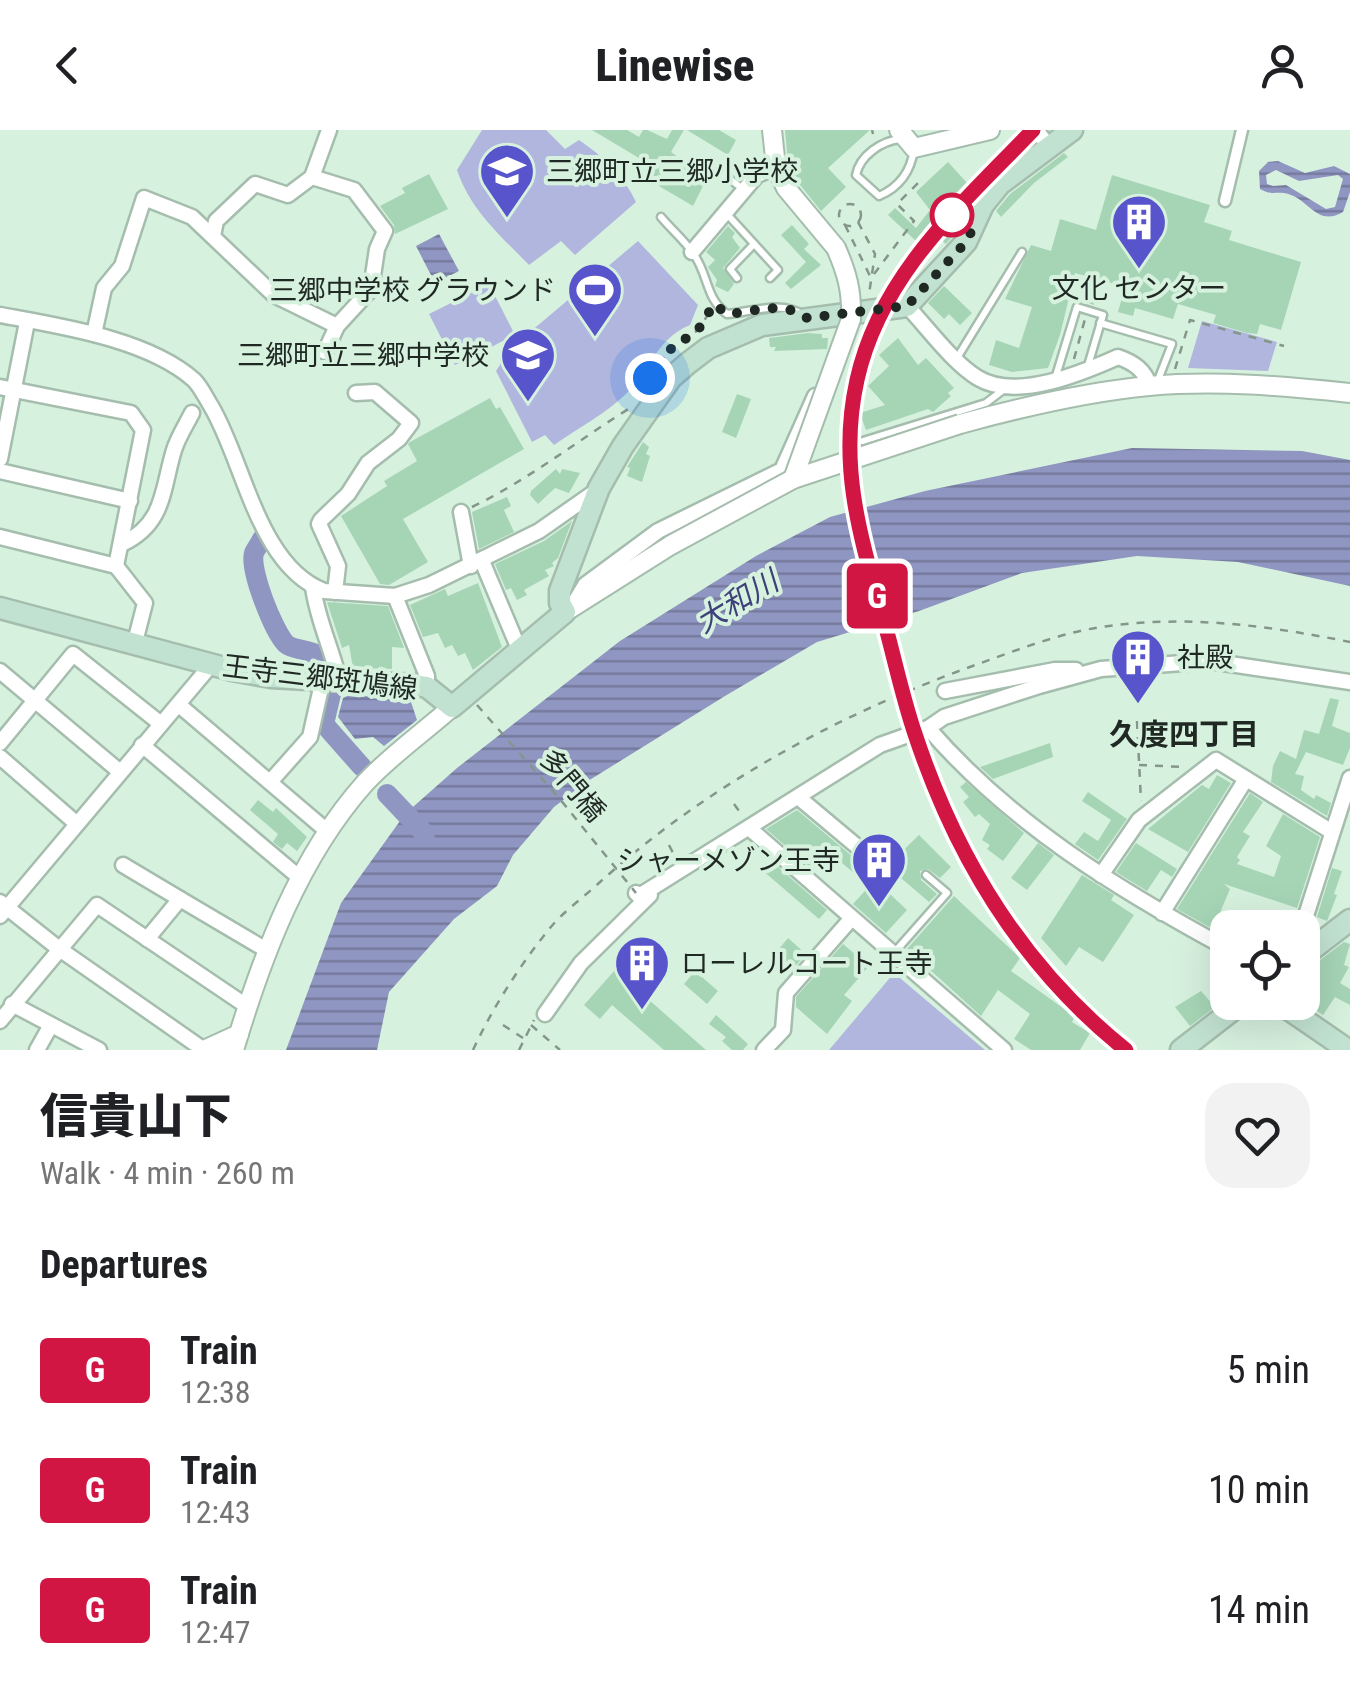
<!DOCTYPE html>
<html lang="en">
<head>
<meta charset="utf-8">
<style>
  body { margin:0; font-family:"Roboto Condensed","Noto Sans JP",sans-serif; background:#f2f2f2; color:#202124; height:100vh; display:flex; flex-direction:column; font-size:38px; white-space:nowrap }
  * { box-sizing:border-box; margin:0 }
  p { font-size:32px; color:#757577 }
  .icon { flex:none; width:55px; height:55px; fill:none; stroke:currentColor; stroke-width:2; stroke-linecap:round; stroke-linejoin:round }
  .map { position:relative; height:920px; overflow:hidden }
  .details { display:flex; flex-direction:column; background:#fff; flex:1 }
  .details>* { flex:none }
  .badge { padding:0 20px; border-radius:8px; font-size:35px; line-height:65px }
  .buttons { position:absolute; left:1210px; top:780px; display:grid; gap:20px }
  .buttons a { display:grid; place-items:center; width:110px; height:110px; border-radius:20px; background:#fff; box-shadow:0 10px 40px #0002; font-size:50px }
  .you { position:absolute; width:50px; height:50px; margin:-25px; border:8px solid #fff; border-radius:50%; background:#1a73e8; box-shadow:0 0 0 15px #1a73e833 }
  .map>.badge { position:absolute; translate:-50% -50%; box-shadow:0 0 0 5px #fff }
  h2 { padding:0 40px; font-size:38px; line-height:90px }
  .round { display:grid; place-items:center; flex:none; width:105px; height:105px; border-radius:30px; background:#f2f2f2 }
  .headline { display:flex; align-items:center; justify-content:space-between; height:170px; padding:0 40px }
  h1 { font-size:48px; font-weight:800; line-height:75px }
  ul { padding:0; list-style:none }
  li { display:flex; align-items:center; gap:30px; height:120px; padding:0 40px }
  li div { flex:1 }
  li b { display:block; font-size:38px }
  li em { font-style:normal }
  li .badge { min-width:110px; font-weight:700; text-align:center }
  header { display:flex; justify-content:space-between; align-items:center; height:130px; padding:0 40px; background:#fff; font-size:45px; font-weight:800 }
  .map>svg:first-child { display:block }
</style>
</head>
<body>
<header><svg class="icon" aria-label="back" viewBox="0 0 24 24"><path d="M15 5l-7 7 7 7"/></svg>Linewise<svg class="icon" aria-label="person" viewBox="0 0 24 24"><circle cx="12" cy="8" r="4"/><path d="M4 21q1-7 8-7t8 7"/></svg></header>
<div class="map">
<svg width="1350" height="920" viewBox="0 0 1350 920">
  <defs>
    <pattern id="water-rules" width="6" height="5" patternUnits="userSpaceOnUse" patternTransform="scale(2.5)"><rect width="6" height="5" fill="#9096c2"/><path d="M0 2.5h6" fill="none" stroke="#757a9d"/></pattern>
  </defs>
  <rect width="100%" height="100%" fill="#d7f1df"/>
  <g fill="#b1b6de">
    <path d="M482,0H546L565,19L579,10C604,27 623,45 636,72L575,125L561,111L529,135C500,105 471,81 457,40Z"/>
    <path d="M638,111L698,175L690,195C656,209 650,241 626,264C605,284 577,299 554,315L545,305L532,312L496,241L511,218Z"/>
    <path d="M489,154L515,205L455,235L429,184Z"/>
    <path d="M1202,191L1277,212L1268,241L1188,238Z"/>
    <path d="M894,843L985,920H829Z"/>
  </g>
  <g fill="url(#water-rules)" fill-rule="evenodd">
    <path d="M1278,31L1305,43L1334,36L1350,44V62L1343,82C1316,98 1309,67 1284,63C1273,62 1271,65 1260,59L1259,41L1268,32ZM1276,40L1299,51L1338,45L1343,49L1335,77L1326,79L1286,55L1273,56L1267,54L1266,45Z"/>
    <path d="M439,104L459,141L435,153L416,116Z"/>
    <path d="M1132,318L1302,321L1350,330V456L1238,432L1137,426L1022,443L919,481L817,512L725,566L588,651L554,677L513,725L497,756L454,789L389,862L377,920H286L341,773L405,684L457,638L620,511L756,426L830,387L925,361Z"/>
    <path d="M349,565L410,569L417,590L384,616L373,607L355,609L338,587L343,568Z"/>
  </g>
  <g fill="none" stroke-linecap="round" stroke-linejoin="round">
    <g stroke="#9096c2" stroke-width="20">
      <path d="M262,409C260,414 256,418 254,423C249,440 274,502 286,514C293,520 306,519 316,524L321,535"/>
      <path d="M332,560L324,594L362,637"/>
      <path d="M387,664L425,704"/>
    </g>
  </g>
  <g fill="#a6d5b6">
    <path d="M592,0H627L639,7L643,0H647L667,9L672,0H684L671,22L707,48L693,76L647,49L654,37Z"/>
    <path d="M687,0H719L736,10L728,25Z"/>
    <path d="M785,0H870L828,38L846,57L821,81L797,51L788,34Z"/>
    <path d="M1064,23L1068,27L1034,53L1001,87L996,81L1010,64Z"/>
    <path d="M948,32L968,54L957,72L966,80L954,104L946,114L932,101L916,111L888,85L895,78L916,98L930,80L916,62Z"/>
    <path d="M429,44L448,79L395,104L394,95L380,76L405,63L402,58Z"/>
    <path d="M1112,45L1210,75L1204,92L1232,101L1229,110L1301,132L1281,200L1260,194L1257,204L1247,203L1213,193L1216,185L1178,174L1173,189L1135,178L1133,186L1118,182L1125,157L1101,150L1094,175L1085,172L1092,148L1075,143L1060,205L1048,238L1012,242L989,235L996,210L1019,218L1032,177L1005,169L1031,115L1051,121L1060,89L1096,100Z"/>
    <path d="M792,95L809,114L804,119L821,135L791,159L785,153L806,132L781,105Z"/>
    <path d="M728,96L735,103L732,107L740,118L723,138L734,154L728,162L715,156L717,150L708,137L715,130L706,122Z"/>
    <path d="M944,156L972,183L960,195L949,184L944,189L928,173Z"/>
    <path d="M808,203L822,204V208H828L827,219L774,221L776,217H770L769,208Z"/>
    <path d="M898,208L918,235L926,228L954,258L948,263L951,266L933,282L928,279L866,300L860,283L885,275L868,256L889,236L879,225Z"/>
    <path d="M737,264L751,269L736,308L722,302Z"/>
    <path d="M490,268L496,279L500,277L524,319L403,389L428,432L389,455L380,454L341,386L387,356L384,351L417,331L408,314L410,312Z"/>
    <path d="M643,312L649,317L646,324L650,326L642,352L627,346L630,338L627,337Z"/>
    <path d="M556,339L560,344L562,339L580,343L569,363L555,358L538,374L530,365L531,361Z"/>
    <path d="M507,367L511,376L504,380L514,402L479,419L472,382Z"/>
    <path d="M572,391L558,428L552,433L554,436L545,440L549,446L524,460L527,465L517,470L511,458L506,460L495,434L544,411Z"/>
    <path d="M478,453L502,517L473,540L465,523L458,526L452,515L445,518L438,503L423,507L410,475L445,459L448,466Z"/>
    <path d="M327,472L388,476L404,518L392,517V539L353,538L349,515L342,518Z"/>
    <path d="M1330,568L1339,570L1332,596L1350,603V618L1343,635L1306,622L1295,644L1304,646L1301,660L1314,669L1316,665L1331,673L1327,686L1271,652L1273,636L1280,621L1296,629L1304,600L1319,604Z"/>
    <path d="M1050,613L1053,627L993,649L980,637Z"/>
    <path d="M1217,645L1231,653L1188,722L1148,699L1202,655L1209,659Z"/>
    <path d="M966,652L1024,703L1003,731L987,719L990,715L982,710L990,694L979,684L975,687L963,672L969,667L960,657Z"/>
    <path d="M1088,662L1127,689L1098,730L1075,714L1084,702L1098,711L1111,690L1082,671Z"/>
    <path d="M1250,663L1263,672L1243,702L1250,706L1237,727L1240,730L1237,734L1274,747L1281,726L1266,716L1283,684L1320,707L1297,778L1224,754L1230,759L1213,799L1177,779Z"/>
    <path d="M258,670L273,682L276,678L307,707L297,721L287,713L282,719L273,712L278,704L250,680Z"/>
    <path d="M797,680L865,737L876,739L865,752L826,720L811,738L766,699Z"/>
    <path d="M919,705L951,737L940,748L928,739L920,741L921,750L937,764L929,772L887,736Z"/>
    <path d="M1038,713L1054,725L1027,760L1011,748Z"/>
    <path d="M1136,713L1177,739L1172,747L1161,740L1147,761L1116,742Z"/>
    <path d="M770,730L827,780L819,789L762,740Z"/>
    <path d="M1332,738L1342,741L1334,764L1337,765L1327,791L1317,787Z"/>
    <path d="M1082,745L1114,765L1111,770L1134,785L1103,832L1079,817L1066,836L1041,808Z"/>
    <path d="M875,750L907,780L886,803L853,774Z"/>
    <path d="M954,766L1020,828L1011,841L1063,878L1074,888L1072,892L1090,903L1080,920H1031L1014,909L1030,884L998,860L981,886L907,819Z"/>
    <path d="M788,808L806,824L792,840L774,825Z"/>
    <path d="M1344,812L1350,814L1344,835L1349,837L1340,853L1350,859V875L1335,867L1323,885L1302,871V841L1309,843L1315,834Z"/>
    <path d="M843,814L869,836L844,865L852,871L827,904L796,877V867Z"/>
    <path d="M615,840L706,920H664L612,875L600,889L584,875Z"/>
    <path d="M695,841L718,861L707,874L684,854Z"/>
    <path d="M1201,861L1215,877L1190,896L1175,877Z"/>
    <path d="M716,885L748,914L743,920H732L722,911L726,907L709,894Z"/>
  </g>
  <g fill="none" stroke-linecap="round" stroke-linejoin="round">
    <g stroke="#a5bdad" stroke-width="11">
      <g id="service">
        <path d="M900,9C882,11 860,25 856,45L879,66C900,57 911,41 914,19"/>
        <path d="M722,43L744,60"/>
        <path d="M726,83L778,140L770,148"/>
        <path d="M661,87C671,99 684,110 693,123C709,145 705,168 727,184C752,182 781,170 803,185"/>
        <path d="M737,148L730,139L754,114"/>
        <path d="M1100,193L1172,214L1158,250"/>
        <path d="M957,228L1022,122"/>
        <path d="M1055,249L1077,177L1103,185L1087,239"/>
        <path d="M863,311L986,273L1007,257"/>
        <path d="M893,824L947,763L926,745"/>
      </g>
    </g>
    <g stroke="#a5bdad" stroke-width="15">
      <path id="pedestrian" d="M1225,71L1242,0"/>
    </g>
    <g stroke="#a5bdad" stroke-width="19">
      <g id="minor">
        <path d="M1036,0L1048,15"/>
        <path d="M312,47L354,60L385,101L377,119L371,159L337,196L325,222"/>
        <path d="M213,106L216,91L255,54L288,65L312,47L329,0"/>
        <path d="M692,122L757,45L776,37"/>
        <path d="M907,176C927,197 953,233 978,248C1016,271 1082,243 1118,227C1135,233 1144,240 1150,256"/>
        <path d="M0,185C59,196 148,209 194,250C201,257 206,268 211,276C244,331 258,436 324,461L395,466L429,455L539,401L599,359"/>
        <path d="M94,204L104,158L122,136L144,68L192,87L274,165L337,196"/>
        <path d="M0,257L131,283L143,300L116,436L145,473L135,512"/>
        <path d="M0,329L27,192"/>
        <path d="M0,341L130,371"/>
        <path d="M461,382L471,436"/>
        <path d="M0,407L116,436"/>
        <path d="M122,414C165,394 162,359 174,320C178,307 186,295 192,283"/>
        <path d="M482,431L519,519"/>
        <path d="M313,457C317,489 332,519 339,550"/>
        <path d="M335,462L338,436L319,394L321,390L348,364L368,333L399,309L411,293L375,262L356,263"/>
        <path d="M395,466L427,546V557"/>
        <path d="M573,475L585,455L658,401L782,340L815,266"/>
        <path d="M0,541L119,641"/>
        <path d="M945,561L1055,540H1076"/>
        <path d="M179,575L327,701"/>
        <path d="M928,598C1011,694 1117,759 1228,819"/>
        <path d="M0,613L73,524L161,594"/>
        <path d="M142,615L300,748"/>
        <path d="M0,627L77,694"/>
        <path d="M270,652L310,607L323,549"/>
        <path d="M798,667L872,729"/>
        <path d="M749,698L1004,920"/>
        <path d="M123,735L180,769"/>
        <path d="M1101,745L1139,690L1216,630L1332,702"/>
        <path d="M636,763L639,766L880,615L928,598L944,587L1039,556L1101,539L1210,531L1350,552"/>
        <path d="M0,772L58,818L204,920"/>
        <path d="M1162,783L1246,649"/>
        <path d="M0,786L211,535"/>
        <path d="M1302,798L1350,648"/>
        <path d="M147,809L180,769L268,821"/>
        <path d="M12,874L99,920"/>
        <path d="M545,884L581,833L650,765"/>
        <path d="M0,891L97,775L248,877"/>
        <path d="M37,920L51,895"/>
        <path d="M764,920L783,900L786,863L851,789"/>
      </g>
    </g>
    <g stroke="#a5bdad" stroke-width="22">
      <g id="tertiary">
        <path d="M772,0L776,37L786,58L836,118"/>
        <path d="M899,0L914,18L990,0"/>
        <path d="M960,294C1022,277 1085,262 1149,256C1216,250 1284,256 1350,263"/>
        <path d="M565,482L671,415"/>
        <path d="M204,920L239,904"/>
        <path d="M234,920C262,826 299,727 365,653C391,625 424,602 452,577"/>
      </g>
    </g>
    <g stroke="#a5bdad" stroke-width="25">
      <g id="secondary">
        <path d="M0,478L232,540L271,547L415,555L427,557L452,577L565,482L560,473V461L599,358L623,316L671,248L687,234L708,218L762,195L907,176L966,112L983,75L1000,54L1072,0"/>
        <path d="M1302,827L1350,790"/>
        <path d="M1278,872L1348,920"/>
        <path d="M1181,920L1243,872"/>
      </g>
    </g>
    <g stroke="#849689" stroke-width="2.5" stroke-dasharray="8 8" stroke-linecap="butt">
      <path d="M872,0L873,4"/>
      <circle cx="850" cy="85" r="11"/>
      <path d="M858,92L875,124L869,164"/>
      <path d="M845,95L871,148L914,91L897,74L918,53L915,49"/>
      <path d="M1090,171L1097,149"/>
      <path d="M1074,229L1085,189"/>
      <path d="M1175,239L1190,190L1284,216"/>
      <path d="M651,247L668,221L698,200L711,180"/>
      <path d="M472,377C528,350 577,311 630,278"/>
      <path d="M1137,591L1141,671"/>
      <path d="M1139,635L1185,637"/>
      <path d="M734,674L742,685"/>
      <path d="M669,715L675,727"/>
      <path d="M503,895L523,908"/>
      <path d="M531,895L560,920"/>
      <path d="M473,920C493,877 520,835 550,798C564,781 584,767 600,752C709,654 841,583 978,534C1020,519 1065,501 1109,496C1191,485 1270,496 1350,512"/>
      <path d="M519,920L534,890"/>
    </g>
    <use href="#service" stroke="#fff" stroke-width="6"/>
    <use href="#pedestrian" stroke="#fff" stroke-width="10"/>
    <use href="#minor" stroke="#fff" stroke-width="14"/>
    <use href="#tertiary" stroke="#fff" stroke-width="18"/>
    <use href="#secondary" stroke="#c2e2d1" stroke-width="20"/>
    <path stroke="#3e4a42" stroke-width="4" stroke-dasharray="18 18" stroke-linecap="butt" d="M1033,0C962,74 880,146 857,250C838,335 860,406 883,487C893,526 902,566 915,604C956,729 1024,837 1126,920"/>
    <g stroke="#a5bdad" stroke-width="22" stroke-linecap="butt">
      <g id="tertiary-bridge">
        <path d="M793,349L851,189C852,161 847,143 836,118"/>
        <path d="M671,415L793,349L960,294"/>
      </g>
    </g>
    <path stroke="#849689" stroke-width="2.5" stroke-dasharray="8 8" stroke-linecap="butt" d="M477,575L559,668L636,763"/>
    <use href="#tertiary-bridge" stroke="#fff" stroke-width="18"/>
  </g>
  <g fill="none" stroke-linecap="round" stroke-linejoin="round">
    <g stroke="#fff" stroke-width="22">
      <path id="line" d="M1033,0C962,74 880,145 857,250C838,335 860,406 883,487C894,526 902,566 915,604C956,728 1023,838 1126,920"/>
    </g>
    <use href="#line" stroke="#d21644" stroke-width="15"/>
    <path stroke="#1f2822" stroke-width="10" stroke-dasharray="0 18" d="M650,248L668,221L698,200L714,174L727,184C755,182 782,170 807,188L907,176L966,112L975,94L952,85"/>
  </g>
  <defs>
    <g id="school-pin" transform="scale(2.875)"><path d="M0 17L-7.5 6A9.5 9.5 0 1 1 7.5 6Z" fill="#5754cc" stroke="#d7f1df"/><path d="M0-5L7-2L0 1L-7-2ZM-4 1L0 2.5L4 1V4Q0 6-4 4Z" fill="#fff"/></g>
    <g id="building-pin" transform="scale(2.875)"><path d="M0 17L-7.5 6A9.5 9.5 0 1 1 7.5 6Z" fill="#5754cc" stroke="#d7f1df"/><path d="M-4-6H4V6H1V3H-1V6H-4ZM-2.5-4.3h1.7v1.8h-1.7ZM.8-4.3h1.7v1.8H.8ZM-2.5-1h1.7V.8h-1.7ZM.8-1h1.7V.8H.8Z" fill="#fff"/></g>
    <g id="stadium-pin" transform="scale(2.875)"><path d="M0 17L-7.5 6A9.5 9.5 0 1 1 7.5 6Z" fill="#5754cc" stroke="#d7f1df"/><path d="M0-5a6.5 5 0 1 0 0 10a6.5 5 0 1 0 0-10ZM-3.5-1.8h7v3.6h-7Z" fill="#fff"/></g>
  </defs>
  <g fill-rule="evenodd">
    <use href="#school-pin" x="507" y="41"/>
    <use href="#building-pin" x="1139" y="92"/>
    <use href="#stadium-pin" x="595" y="160"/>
    <use href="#school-pin" x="528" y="225"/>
    <use href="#building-pin" x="1138" y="527"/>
    <use href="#building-pin" x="879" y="730"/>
    <use href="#building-pin" x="642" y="833"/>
  </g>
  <circle fill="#fff" stroke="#d21644" stroke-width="5" cx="952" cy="85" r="20"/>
  <g text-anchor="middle" stroke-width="8" stroke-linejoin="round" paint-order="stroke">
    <g font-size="28" fill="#1f2822" stroke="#d7f1df" text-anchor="start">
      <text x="546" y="51">三郷町立三郷小学校</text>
      <text x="1139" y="168" text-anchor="middle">文化 センター</text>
      <text x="556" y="170" text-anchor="end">三郷中学校 グラウンド</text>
      <text x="489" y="235" text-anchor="end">三郷町立三郷中学校</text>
      <text x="1177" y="537">社殿</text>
      <text x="840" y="740" text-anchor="end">シャーメゾン王寺</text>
      <text x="681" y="843">ローレルコート王寺</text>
    </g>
    <g font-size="28" fill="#1f2822" stroke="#d7f1df">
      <text transform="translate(320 547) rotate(7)" y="10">王寺三郷斑鳩線</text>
      <text transform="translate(573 655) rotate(50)" y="10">多門橋</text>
    </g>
    <g font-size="30" font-style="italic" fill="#3d4079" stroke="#d7f1df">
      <text transform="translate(737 472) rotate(-31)" y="10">大和川</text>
    </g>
    <g font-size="30" font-weight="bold" fill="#1f2822" stroke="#d7f1df">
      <text x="1184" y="615">久度四丁目</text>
    </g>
  </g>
</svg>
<div class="buttons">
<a><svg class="icon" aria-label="locate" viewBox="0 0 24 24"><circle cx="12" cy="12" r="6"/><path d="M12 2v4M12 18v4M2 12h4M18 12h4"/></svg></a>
</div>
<div class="you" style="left:650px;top:248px"></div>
<b class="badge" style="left:877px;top:466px;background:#d21644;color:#fff">G</b>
</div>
<section class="details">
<div class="headline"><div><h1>信貴山下</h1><p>Walk · 4 min · 260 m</p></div><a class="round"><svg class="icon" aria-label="heart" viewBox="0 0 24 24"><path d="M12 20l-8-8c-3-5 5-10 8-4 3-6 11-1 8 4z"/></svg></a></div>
<h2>Departures</h2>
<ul>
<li><span class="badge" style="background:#d21644;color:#fff">G</span><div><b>Train</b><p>12:38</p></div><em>5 min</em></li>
<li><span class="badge" style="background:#d21644;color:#fff">G</span><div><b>Train</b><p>12:43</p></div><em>10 min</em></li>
<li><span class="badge" style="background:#d21644;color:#fff">G</span><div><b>Train</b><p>12:47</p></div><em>14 min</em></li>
</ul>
</section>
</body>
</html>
